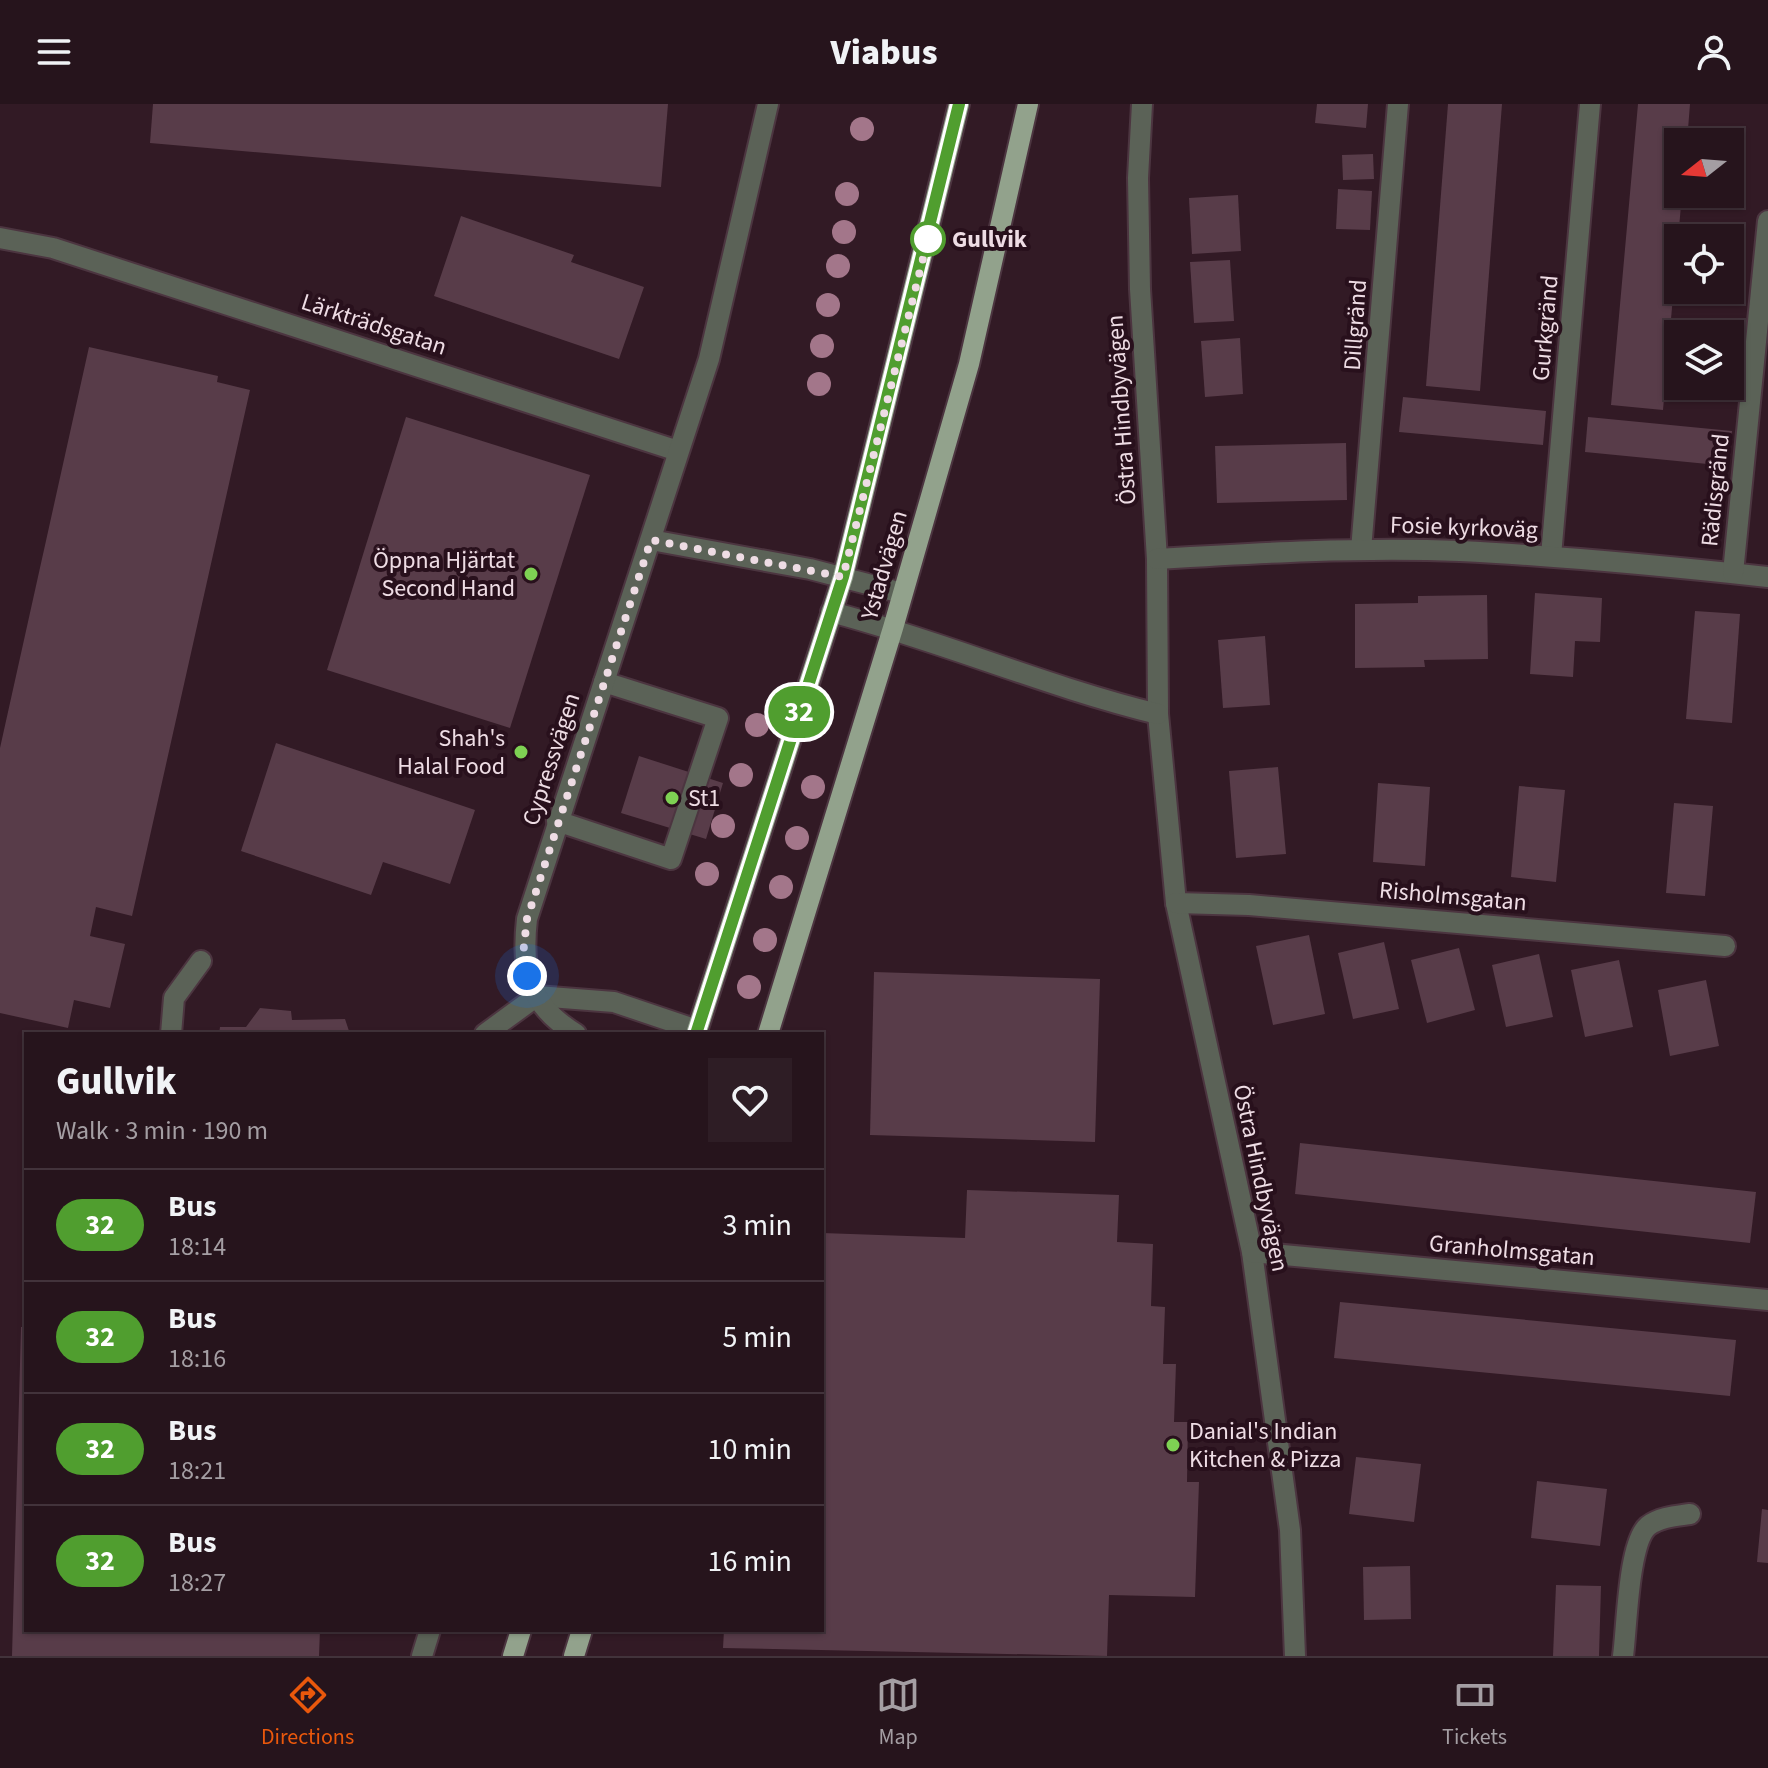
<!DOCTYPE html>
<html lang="en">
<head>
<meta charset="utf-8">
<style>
  body { margin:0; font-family:"Source Sans 3",sans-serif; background:#2e1d25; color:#f1f3f6; height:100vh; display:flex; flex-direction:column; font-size:30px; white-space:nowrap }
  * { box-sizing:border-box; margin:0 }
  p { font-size:26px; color:#a49ea3 }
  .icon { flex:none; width:44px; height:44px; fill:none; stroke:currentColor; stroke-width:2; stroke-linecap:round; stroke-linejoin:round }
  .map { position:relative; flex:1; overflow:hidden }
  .drawer { position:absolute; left:24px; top:928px; width:800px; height:600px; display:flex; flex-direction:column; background:#26141c; border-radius:0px; box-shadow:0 2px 6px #0004,0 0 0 2px #42333b }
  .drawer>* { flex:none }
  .badge { padding:0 16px; border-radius:26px; font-size:28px; line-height:52px }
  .needle { width:52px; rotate:253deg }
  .controls { position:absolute; left:1664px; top:24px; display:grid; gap:16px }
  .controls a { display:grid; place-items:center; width:80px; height:80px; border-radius:0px; background:#26141c; box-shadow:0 2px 6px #0004,0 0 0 2px #42333b; font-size:40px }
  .you { position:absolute; width:40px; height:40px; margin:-20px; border:6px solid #fff; border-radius:50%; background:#1a73e8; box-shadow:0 0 0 12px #1a73e833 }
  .map>.badge { position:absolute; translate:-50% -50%; box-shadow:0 0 0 4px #fff }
  .round { display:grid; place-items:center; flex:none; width:84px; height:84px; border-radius:0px; background:#2e1d25 }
  .head { display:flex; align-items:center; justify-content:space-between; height:136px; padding:0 32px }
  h1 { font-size:38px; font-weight:800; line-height:60px }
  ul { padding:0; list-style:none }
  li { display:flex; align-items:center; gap:24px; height:112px; padding:0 32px; border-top:2px solid #42333b }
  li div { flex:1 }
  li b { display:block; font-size:30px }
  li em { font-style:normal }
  li .badge { min-width:88px; font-weight:700; text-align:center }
  header { display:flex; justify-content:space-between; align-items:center; height:104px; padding:0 32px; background:#26141c; font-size:36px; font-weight:800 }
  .menu { display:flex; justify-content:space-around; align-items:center; height:112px; border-top:2px solid #42333b; background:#26141c; font-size:22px; color:#a49ea3 }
  .menu a { display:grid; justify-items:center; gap:4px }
  .menu .active { color:#ea580c }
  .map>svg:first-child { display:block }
</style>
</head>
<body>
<header><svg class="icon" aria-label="menu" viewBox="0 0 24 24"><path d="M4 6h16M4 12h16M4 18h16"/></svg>Viabus<svg class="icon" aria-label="person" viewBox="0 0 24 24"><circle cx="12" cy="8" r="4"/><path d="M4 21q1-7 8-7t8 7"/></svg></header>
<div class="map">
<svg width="1768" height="1552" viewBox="0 0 1768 1552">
  <rect width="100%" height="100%" fill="#321a25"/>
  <g fill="#583c49">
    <path d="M153,0H668L661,83L150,39Z"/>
    <path d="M1317,0H1368L1366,24L1315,19Z"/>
    <path d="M1448,0H1502L1480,287L1426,282Z"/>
    <path d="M1638,0H1690L1687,38H1678V90H1682L1663,306L1611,301Z"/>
    <path d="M1373,50L1374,75L1343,76L1342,51Z"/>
    <path d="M1338,85L1372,87L1370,126L1336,125Z"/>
    <path d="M1238,91L1241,147L1192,150L1189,94Z"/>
    <path d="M461,112L574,151L571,158L644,183L619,255L434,192Z"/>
    <path d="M1230,156L1234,217L1194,219L1190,158Z"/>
    <path d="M1240,234L1243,290L1205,293L1201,237Z"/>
    <path d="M89,243L218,272L217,278L250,286L132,812L96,803L90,832L125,840L110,904L74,896L68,924L0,909V644Z"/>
    <path d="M1403,293L1546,307L1543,341L1399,328Z"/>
    <path d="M406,313L590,371L510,624L327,566Z"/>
    <path d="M1588,313L1732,327L1728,362L1585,348Z"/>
    <path d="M1346,339L1347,396L1217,399L1215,342Z"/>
    <path d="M1535,489L1602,494L1600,538L1575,537L1573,573L1530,570Z"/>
    <path d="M1487,491L1488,555L1424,556L1425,563L1355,564V500L1418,499V492Z"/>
    <path d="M1695,507L1740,510L1732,619L1686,615Z"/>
    <path d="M1265,532L1270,601L1223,604L1218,536Z"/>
    <path d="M276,639L475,706L450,780L383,758L371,791L241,747Z"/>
    <path d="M639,652L723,679L706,735L621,709Z"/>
    <path d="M1278,663L1286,750L1236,754L1229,667Z"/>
    <path d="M1378,679L1430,683L1425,762L1373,758Z"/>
    <path d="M1519,682L1565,686L1556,778L1511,773Z"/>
    <path d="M1674,699L1713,702L1705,792L1666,789Z"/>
    <path d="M1309,831L1325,910L1273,921L1256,842Z"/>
    <path d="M1384,838L1399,905L1353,915L1338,849Z"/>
    <path d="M1459,844L1475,906L1427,919L1411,856Z"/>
    <path d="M1539,850L1553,913L1506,923L1492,861Z"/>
    <path d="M1619,856L1633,923L1585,933L1571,866Z"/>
    <path d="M874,868L1100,875L1095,1038L870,1031Z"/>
    <path d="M1706,876L1719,942L1670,952L1658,886Z"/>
    <path d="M260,904L291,907L292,916L345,915L350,930H219L220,923H246Z"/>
    <path d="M1300,1039L1756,1088L1750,1139L1295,1090Z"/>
    <path d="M967,1086L1119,1091L1117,1138L1153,1140L1151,1202L1165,1203L1163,1260H1176L1174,1318H1188L1187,1378H1199L1195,1493L1109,1491L1107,1552L723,1544L724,1526H822V1129L965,1134Z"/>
    <path d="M1340,1198L1736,1236L1730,1292L1334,1254Z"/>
    <path d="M21,1223H26V1526H320L319,1552H12Z"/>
    <path d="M1356,1353L1421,1360L1414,1418L1349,1410Z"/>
    <path d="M1537,1377L1607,1385L1600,1442L1531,1434Z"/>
    <path d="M1762,1405L1768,1406V1459L1757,1458Z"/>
    <path d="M1410,1462L1411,1515L1364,1516L1363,1463Z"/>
    <path d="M1556,1481L1601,1482L1599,1552H1553Z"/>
  </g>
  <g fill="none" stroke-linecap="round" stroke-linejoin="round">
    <g stroke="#4c3540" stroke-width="24">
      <g id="minor">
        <path d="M1142,0L1138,74L1140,185L1157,455L1158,610L1176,799L1252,1148L1290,1426L1295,1552"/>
        <path d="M0,134L53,144L678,347"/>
        <path d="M651,436L810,465L902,489"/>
        <path d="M1361,446L1398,0"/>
        <path d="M1551,452L1590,0"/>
        <path d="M1157,455C1258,449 1359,443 1460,447C1563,452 1665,462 1768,473"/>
        <path d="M1733,469L1768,117"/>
        <path d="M831,508C942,537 1047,583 1158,610"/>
        <path d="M557,717L671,755L718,614L604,578"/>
        <path d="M1176,799L1249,801L1725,842"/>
        <path d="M537,892L614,898L697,926"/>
        <path d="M171,930L174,894L201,857"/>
        <path d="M485,930L537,892"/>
        <path d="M576,930C529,901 521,868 527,815L709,255L768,0"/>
        <path d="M1252,1148L1768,1196"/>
        <path d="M422,1552L430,1526"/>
        <path d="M1623,1552C1627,1524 1628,1439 1648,1422C1660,1413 1676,1412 1690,1410"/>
      </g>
    </g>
    <g stroke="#4c3540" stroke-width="24">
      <g id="major">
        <path d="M696,930L843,473L959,0"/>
        <path d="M768,930L893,524L969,260L1028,0"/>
        <path d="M513,1552L521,1526"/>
        <path d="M574,1552L582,1526"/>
      </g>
    </g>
    <use href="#minor" stroke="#5b6257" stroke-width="20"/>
    <use href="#major" stroke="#92a28c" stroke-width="20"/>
  </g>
  <g fill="#a3768a">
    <circle cx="862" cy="25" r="12"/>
    <circle cx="847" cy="90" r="12"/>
    <circle cx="844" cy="128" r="12"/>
    <circle cx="838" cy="162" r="12"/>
    <circle cx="828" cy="201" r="12"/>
    <circle cx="822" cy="242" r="12"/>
    <circle cx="819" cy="280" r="12"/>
    <circle cx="757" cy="621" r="12"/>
    <circle cx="741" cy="671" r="12"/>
    <circle cx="813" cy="683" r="12"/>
    <circle cx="723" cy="722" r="12"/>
    <circle cx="797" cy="734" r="12"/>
    <circle cx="707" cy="770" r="12"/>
    <circle cx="781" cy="783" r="12"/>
    <circle cx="765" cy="836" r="12"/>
    <circle cx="749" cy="883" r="12"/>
  </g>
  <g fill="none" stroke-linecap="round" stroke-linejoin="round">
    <g stroke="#fff" stroke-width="18">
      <path id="line" d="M696,930L843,473L959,0"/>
    </g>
    <use href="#line" stroke="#509e2f" stroke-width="12"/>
    <path stroke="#eedce4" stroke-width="8" stroke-dasharray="0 14.4" d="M527,872L523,851L527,815L651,436L843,473L928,135"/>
  </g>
  <circle fill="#fff" stroke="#509e2f" stroke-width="4" cx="928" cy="135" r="16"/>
  <g fill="#7ed153" stroke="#28101c" stroke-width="3">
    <circle cx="531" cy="470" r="8"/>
    <circle cx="521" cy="648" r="8"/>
    <circle cx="672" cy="694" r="8"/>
    <circle cx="1173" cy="1341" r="8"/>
  </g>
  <g text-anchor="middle" stroke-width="8" stroke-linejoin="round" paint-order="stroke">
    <g font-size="24" font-weight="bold" fill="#eedce4" stroke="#28101c" text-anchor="start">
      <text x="952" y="143">Gullvik</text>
    </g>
    <g font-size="24" fill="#eedce4" stroke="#28101c">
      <text transform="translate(374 220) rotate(18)" y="8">Lärkträdsgatan</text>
      <text transform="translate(1355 221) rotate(-86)" y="8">Dillgränd</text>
      <text transform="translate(1545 224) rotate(-85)" y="8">Gurkgränd</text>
      <text transform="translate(1121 306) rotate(-94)" y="8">Östra Hindbyvägen</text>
      <text transform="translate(1715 386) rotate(-84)" y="8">Rädisgränd</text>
      <text transform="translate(1464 423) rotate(2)" y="8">Fosie kyrkoväg</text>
      <text transform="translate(884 461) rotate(-74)" y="8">Ystadvägen</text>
      <text transform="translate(551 655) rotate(-72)" y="8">Cypressvägen</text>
      <text transform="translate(1453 792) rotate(5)" y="8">Risholmsgatan</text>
      <text transform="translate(1261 1074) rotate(78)" y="8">Östra Hindbyvägen</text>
      <text transform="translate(1512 1146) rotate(5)" y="8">Granholmsgatan</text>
    </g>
    <g font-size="24" fill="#eedce4" stroke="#28101c" text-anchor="end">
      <text x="515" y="464">Öppna Hjärtat<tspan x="515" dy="28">Second Hand</tspan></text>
      <text x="505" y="642">Shah's<tspan x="505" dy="28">Halal Food</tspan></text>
      <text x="688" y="702" text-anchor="start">St1</text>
      <text x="1189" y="1335" text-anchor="start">Danial's Indian<tspan x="1189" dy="28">Kitchen &amp; Pizza</tspan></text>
    </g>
  </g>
</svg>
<div class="controls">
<a><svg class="needle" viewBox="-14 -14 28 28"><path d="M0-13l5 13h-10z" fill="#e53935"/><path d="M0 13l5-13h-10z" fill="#a49ea3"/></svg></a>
<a><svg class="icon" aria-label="locate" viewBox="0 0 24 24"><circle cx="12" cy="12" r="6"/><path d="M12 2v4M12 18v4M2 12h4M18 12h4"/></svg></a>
<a><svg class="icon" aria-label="layers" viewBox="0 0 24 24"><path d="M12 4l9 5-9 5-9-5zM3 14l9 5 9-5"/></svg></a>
</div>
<div class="you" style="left:527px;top:872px"></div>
<b class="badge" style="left:799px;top:608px;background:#509e2f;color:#fff">32</b>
<section class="drawer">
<div class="head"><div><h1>Gullvik</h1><p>Walk · 3 min · 190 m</p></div><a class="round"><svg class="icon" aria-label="heart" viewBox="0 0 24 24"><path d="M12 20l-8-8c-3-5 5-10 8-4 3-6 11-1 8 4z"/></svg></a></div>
<ul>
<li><span class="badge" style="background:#509e2f;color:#fff">32</span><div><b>Bus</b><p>18:14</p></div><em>3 min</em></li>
<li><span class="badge" style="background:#509e2f;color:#fff">32</span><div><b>Bus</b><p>18:16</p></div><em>5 min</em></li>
<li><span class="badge" style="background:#509e2f;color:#fff">32</span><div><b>Bus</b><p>18:21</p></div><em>10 min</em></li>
<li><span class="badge" style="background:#509e2f;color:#fff">32</span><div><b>Bus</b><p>18:27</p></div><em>16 min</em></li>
</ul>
</section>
</div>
<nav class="menu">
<a class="active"><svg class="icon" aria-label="directions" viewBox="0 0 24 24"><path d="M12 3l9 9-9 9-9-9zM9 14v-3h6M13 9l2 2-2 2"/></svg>Directions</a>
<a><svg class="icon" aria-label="map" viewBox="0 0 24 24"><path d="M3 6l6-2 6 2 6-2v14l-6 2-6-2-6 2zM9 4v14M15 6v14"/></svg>Map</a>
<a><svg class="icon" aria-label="tickets" viewBox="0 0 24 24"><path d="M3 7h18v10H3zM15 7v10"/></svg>Tickets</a>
</nav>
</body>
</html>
